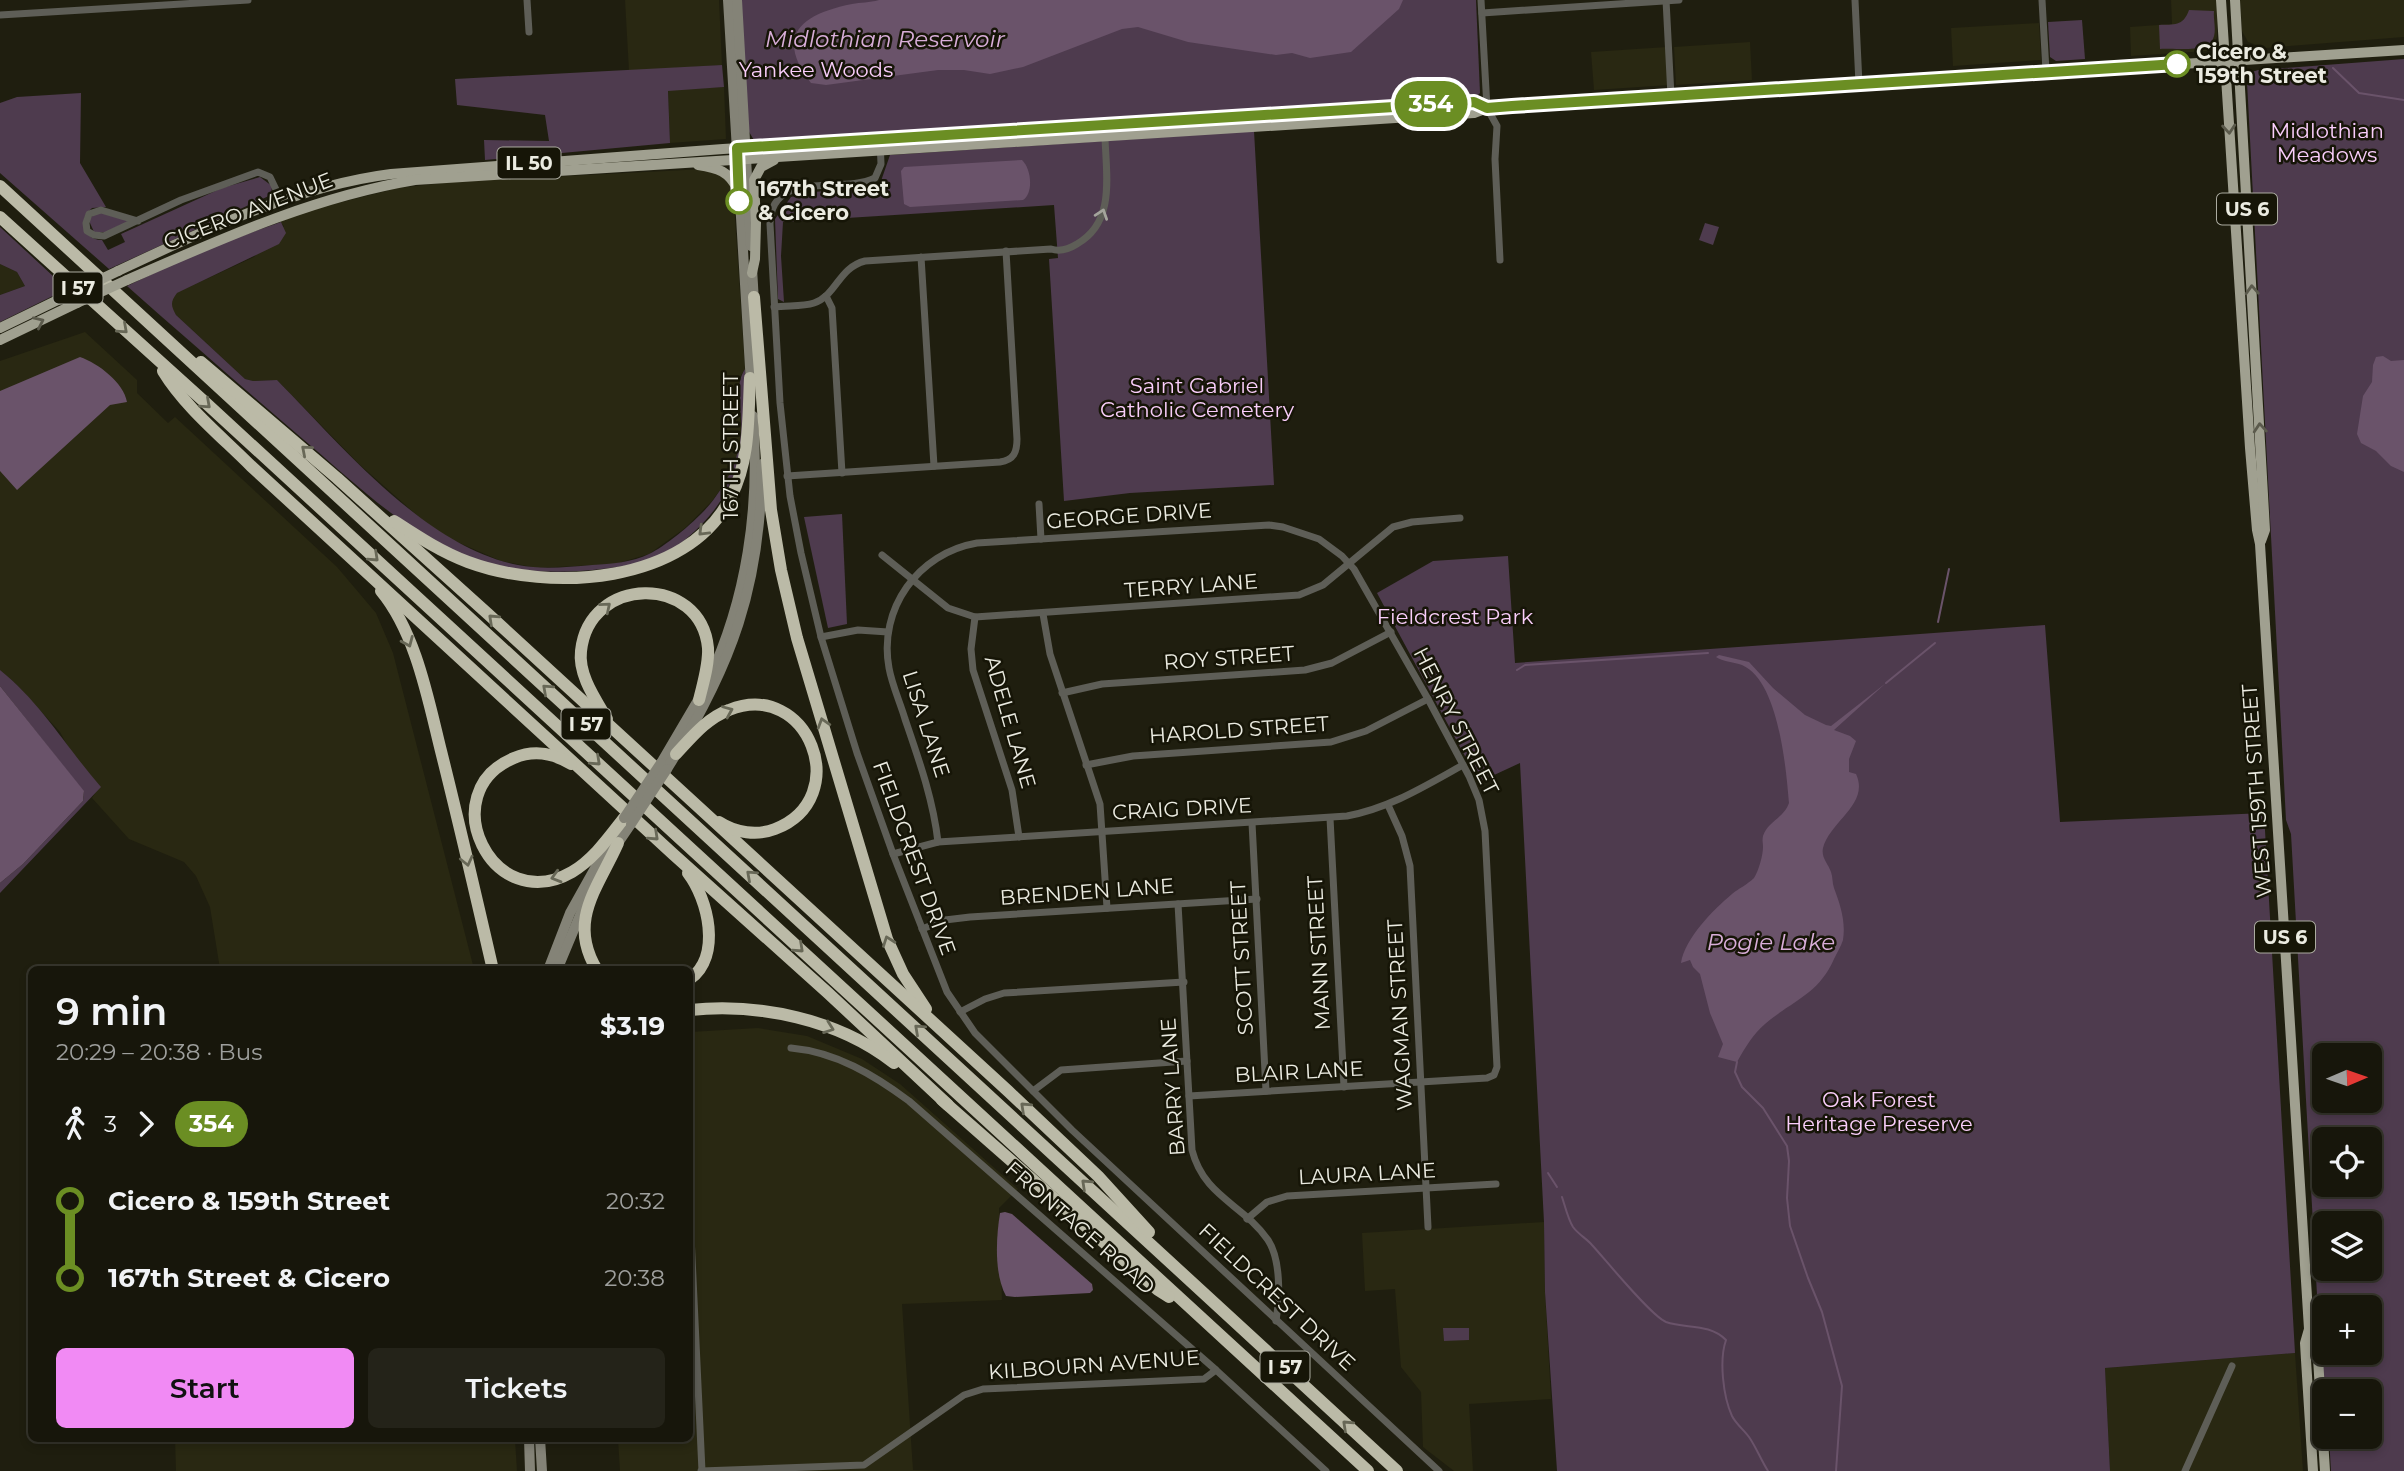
<!DOCTYPE html>
<html lang="en">
<head>
<meta charset="utf-8">
<style>
  body { margin:0; font-family:Montserrat,sans-serif; background:#242319; color:#f1f3f6; height:100vh; display:flex; flex-direction:column; font-size:26px; white-space:nowrap }
  * { box-sizing:border-box; margin:0 }
  p { font-size:23px; color:#9e9f9d }
  .icon { flex:none; width:38px; height:38px; fill:none; stroke:currentColor; stroke-width:2; stroke-linecap:round; stroke-linejoin:round }
  .map { position:relative; flex:1; overflow:hidden }
  .panel { position:absolute; left:28px; top:966px; width:665px; height:476px; display:flex; flex-direction:column; background:#17160b; border-radius:10px; box-shadow:0 4px 10px #0003,0 0 0 2px #36352c }
  .panel>* { flex:none }
  .badge { padding:0 14px; border-radius:23px; font-size:24px; line-height:46px }
  .needle { width:46px; rotate:88deg }
  .tools { position:absolute; left:2312px; top:1043px; display:grid; gap:14px }
  .tools a { display:grid; place-items:center; width:70px; height:70px; border-radius:10px; background:#17160b; box-shadow:0 4px 10px #0003,0 0 0 2px #36352c; font-size:35px }
  .map>.badge { position:absolute; translate:-50% -50%; box-shadow:0 0 0 4px #fff }
  .legs { display:flex; align-items:center; gap:10px; height:77px; padding:0 28px; font-size:23px }
  .legs p { margin-inline-start:auto }
  .head { display:flex; align-items:center; justify-content:space-between; height:119px; padding:0 28px }
  h1 { font-size:38px; font-weight:600; line-height:52px }
  .action { display:flex; gap:14px; margin-top:auto; padding:14px 28px }
  .action a { flex:1; height:80px; border-radius:10px; background:#f18af4; color:#111; font-size:28px; font-weight:600; line-height:80px; text-align:center }
  .action a+a { background:#242319; color:#f1f3f6 }
  ul { padding:0 28px; list-style:none }
  li { display:flex; align-items:center; gap:24px; height:77px; font-size:26px }
  li i { display:grid; place-items:center; width:10px; height:100%; margin:0 9px; background:currentColor }
  li i::after { content:''; width:18px; height:18px; margin:-9px; border:5px solid; border-radius:50%; background:#17160b }
  li p { margin-inline-start:auto }
  li:first-child i { background:linear-gradient(#0000 50%,currentColor 0) }
  li:last-child i { background:linear-gradient(currentColor 50%,#0000 0) }
  .map>svg:first-child { display:block }
</style>
</head>
<body>
<div class="map">
<svg width="2404" height="1471" viewBox="0 0 2404 1471">
  <rect width="100%" height="100%" fill="#1f1e0f"/>
  <g fill="#292812">
    <path d="M625,0H719L722,65L629,71Z"/>
    <path d="M2171,0H2218L2217,37L2214,45L2207,51L2131,56L2130,27L2172,24Z"/>
    <path d="M2240,0H2404V37L2265,48L2248,42L2242,31Z"/>
    <path d="M2039,23L2041,60L1953,66L1951,28Z"/>
    <path d="M1750,42L1752,80L1676,85L1674,47Z"/>
    <path d="M1667,47L1669,85L1594,90L1591,52Z"/>
    <path d="M724,87L726,139L670,143L668,90Z"/>
    <path d="M705,169L719,171L733,189L745,369L739,378L741,432L737,455L730,476L712,501L685,528L649,554L615,564L537,568L501,561L455,541L428,525L359,464L277,380L253,381L245,379L176,315L171,308V300L176,293L254,257L284,226L277,219L290,215L398,188L451,182Z"/>
    <path d="M0,264L17,272L25,286L0,295Z"/>
    <path d="M85,332L137,380V393L168,423L175,417L337,567L376,613L393,653L474,969H220L210,907L196,876L184,862L129,839L92,798L100,786L72,754L60,732L15,683L0,670V361Z"/>
    <path d="M758,1028L807,1036L862,1059L900,1084L1018,1189L999,1208L1002,1300L902,1304L913,1470L943,1471H620L618,1439L690,1438V1032Z"/>
    <path d="M1544,1222L1545,1292L1551,1399L1469,1404L1473,1471H1454L1423,1447L1421,1392L1401,1367L1395,1289L1365,1291L1362,1233Z"/>
    <path d="M2295,1353L2303,1471H2110L2105,1368Z"/>
    <path d="M175,1439H515L517,1471H176Z"/>
  </g>
  <g fill="#4e3b4e" fill-rule="evenodd">
    <path d="M741,0H1476L1480,93L1474,99L755,142L748,130Z"/>
    <path d="M2189,10L2214,11C2213,19 2217,31 2213,39C2208,53 2173,48 2160,49L2159,25C2174,24 2183,27 2189,10Z"/>
    <path d="M2082,20L2085,59L2056,61L2050,57L2048,22Z"/>
    <path d="M2404,59V1471H2331L2329,1437H2370V1391H2325L2319,1330L2291,834L2286,820L2247,82L2252,72L2258,70ZM2324,1055H2370V1101H2324ZM2324,1139H2370V1185H2324ZM2324,1223H2370V1269H2324ZM2324,1307H2370V1353H2324Z"/>
    <path d="M722,65L724,87L668,91L670,143L485,160L484,140L549,141L545,115L457,105L455,79Z"/>
    <path d="M81,93L80,163L106,207L92,208L86,214C80,227 87,240 102,240L108,250L125,242L121,234L222,188L260,177L272,186L271,195L109,269L0,173V103L17,97Z"/>
    <path d="M1254,131L1274,485L1130,493L1064,501L1049,259L1058,258L1054,205L783,222L781,256L784,302L778,299L775,219L791,197L812,192L874,188L881,181L890,155Z"/>
    <path d="M98,212L129,221L106,232H94L90,223V218Z"/>
    <path d="M281,222L286,233L279,244L177,293C170,302 171,306 176,315L245,379L253,381L277,380C341,445 425,547 518,565C543,570 567,567 592,565C611,564 633,562 649,554C668,545 702,516 714,499C729,479 740,456 741,431C743,410 733,387 745,369C751,441 740,497 681,543C658,561 630,566 601,569C554,575 506,572 461,554C403,530 358,486 311,446C249,393 188,340 127,286L205,249Z"/>
    <path d="M1705,223L1719,227L1713,245L1699,240Z"/>
    <path d="M0,227L67,289L0,322V295L25,286L17,272L0,264Z"/>
    <path d="M842,514L847,624L828,628L804,517Z"/>
    <path d="M1508,556L1515,663L2045,625L2060,822L2264,813L2295,1353L2105,1368L2110,1471H1557L1545,1292L1544,1222L1520,763L1479,782L1377,593L1433,561Z"/>
    <path d="M0,670C42,704 66,747 101,787L0,893V883L23,864L83,801L84,792L0,686Z"/>
    <path d="M1443,1328H1469V1340L1444,1341Z"/>
  </g>
  <g fill="#6a536a">
    <path d="M879,0H1403L1399,9L1351,52L1310,58L1292,53L1276,55L1188,42L1138,27L1122,29L1023,67L990,74L964,70H938L826,85L811,83C774,35 802,14 852,4C861,2 869,3 879,0Z"/>
    <path d="M1022,160C1031,168 1034,193 1023,200L910,207L904,204L901,171L904,167Z"/>
    <path d="M2383,356L2391,361L2404,360V472L2391,466L2376,451L2361,443L2357,434L2363,396L2372,382L2373,365L2376,357Z"/>
    <path d="M80,357C98,363 124,383 127,402L110,405L17,490L0,471V391Z"/>
    <path d="M1719,655L1749,662L1773,688L1805,715L1826,725L1831,726L1886,683L1834,730L1850,736L1856,741L1849,759V772L1856,774C1870,804 1830,821 1823,848C1821,858 1828,863 1831,872C1833,877 1832,883 1834,888C1840,904 1846,921 1843,940C1841,946 1837,953 1834,959C1818,995 1793,1000 1765,1024C1753,1034 1745,1048 1737,1062L1718,1057L1723,1044L1710,1013L1700,974L1693,967L1690,960L1681,963C1685,938 1713,910 1732,894C1738,889 1748,884 1754,878C1759,870 1763,855 1763,847C1763,842 1762,841 1763,836C1768,821 1784,818 1789,803C1786,769 1779,681 1742,665C1734,662 1724,662 1716,657Z"/>
    <path d="M0,686L84,791L83,801L23,864L0,883Z"/>
    <path d="M1005,1212L1012,1214L1092,1284L1093,1290L1090,1293L1015,1297L1006,1296C994,1274 996,1238 1000,1213Z"/>
  </g>
  <g fill="none" stroke-linecap="round" stroke-linejoin="round">
    <g stroke="#6a536a" stroke-width="2">
      <path d="M2333,68L2359,93L2404,100"/>
      <path d="M1938,622L1949,569"/>
      <path d="M1517,670L1525,665L1708,653"/>
      <path d="M1886,683L1935,643"/>
      <path d="M1737,1062L1735,1072L1742,1087L1763,1108L1787,1146L1789,1161L1787,1198L1790,1226L1808,1278L1822,1312L1842,1386L1836,1471"/>
      <path d="M1548,1173L1557,1187"/>
      <path d="M1562,1197C1565,1206 1568,1219 1573,1227C1579,1235 1586,1238 1592,1245C1605,1259 1651,1316 1666,1322C1686,1329 1709,1323 1726,1340C1719,1360 1723,1396 1732,1416C1736,1424 1744,1430 1749,1437C1756,1447 1761,1460 1768,1471"/>
    </g>
    <g stroke="#5e5e57" stroke-width="7">
      <path d="M527,0L529,32"/>
      <path d="M1481,0L1487,108L1497,126L1495,159L1500,260"/>
      <path d="M1666,0L1671,96"/>
      <path d="M1855,0L1859,84"/>
      <path d="M2042,0L2046,71"/>
      <path d="M1482,13L1679,0"/>
      <path d="M0,15L248,0"/>
      <path d="M880,140L881,164L875,178C841,195 771,168 770,224L780,403L790,496L801,553L821,637L857,753L893,854L947,992L975,1033L1072,1130L1439,1471"/>
      <path d="M138,221L101,210L89,214L86,223L87,231L94,235L104,236L181,200L258,172L270,177L282,202"/>
      <path d="M921,257L934,466"/>
      <path d="M826,296L832,308L842,473"/>
      <path d="M774,307C787,305 802,307 814,303C837,295 838,268 865,261L1051,249C1060,252 1069,249 1077,244C1116,222 1106,175 1105,137"/>
      <path d="M787,476L1000,462C1014,460 1017,452 1017,439L1006,251"/>
      <path d="M1039,504L1041,539"/>
      <path d="M882,555L948,608L975,617L1299,595L1323,585L1393,527L1412,522L1460,518"/>
      <path d="M1043,614L1050,654L1100,804L1107,908"/>
      <path d="M975,617L971,649L973,670L1012,790L1019,837"/>
      <path d="M821,637L858,630L888,632"/>
      <path d="M1062,693L1102,684L1305,670L1332,663L1391,632"/>
      <path d="M1086,765L1133,756L1331,742L1366,731L1428,699"/>
      <path d="M1388,805L1402,836L1410,866L1428,1227"/>
      <path d="M1330,818L1344,1087"/>
      <path d="M1252,823L1266,1091"/>
      <path d="M938,842C933,799 919,760 905,719C900,702 892,685 889,668C878,609 918,553 977,543L1269,525L1283,527L1319,539L1342,556L1354,569L1428,699L1469,776L1479,800L1485,831L1497,1067L1494,1075L1487,1078L1189,1096"/>
      <path d="M893,854L938,842L1347,816C1390,808 1425,786 1463,765"/>
      <path d="M1178,904L1192,1150C1204,1197 1243,1204 1268,1240C1281,1260 1280,1298 1276,1321"/>
      <path d="M922,929L945,920L970,917L1257,899"/>
      <path d="M960,1012L985,999L1004,993L1184,982"/>
      <path d="M791,1048C836,1052 874,1075 909,1101L1216,1370L1326,1471"/>
      <path d="M1033,1091L1061,1070L1187,1061"/>
      <path d="M690,1214L702,1471"/>
      <path d="M1247,1219L1267,1202L1287,1196L1496,1184"/>
      <path d="M701,1471L864,1465L964,1395L983,1389L1204,1379L1216,1370"/>
      <path d="M2185,1471L2232,1366"/>
    </g>
    <g stroke="#848377" stroke-width="10">
      <path d="M728,0L751,384"/>
      <path d="M737,0L751,246"/>
      <path d="M752,268L754,302"/>
      <path d="M708,681C747,599 760,507 753,416"/>
      <path d="M661,763L701,695"/>
      <path d="M667,769C732,666 761,586 762,464"/>
      <path d="M614,849L631,824"/>
      <path d="M548,970L570,913L608,845"/>
      <path d="M557,970L588,896"/>
      <path d="M529,1438L530,1471"/>
      <path d="M540,1438L542,1471"/>
    </g>
    <g stroke="#a0a090" stroke-width="10">
      <path d="M2221,0L2250,448L2257,530L2260,544L2309,1329L2305,1343L2306,1360L2313,1471"/>
      <path d="M2235,0L2265,530L2261,541"/>
      <path d="M698,165C718,168 729,171 738,190"/>
      <path d="M118,271C203,231 296,186 391,174L723,149L1474,102L1487,108"/>
      <path d="M752,273L755,259L756,223L754,180L761,167L774,160"/>
      <path d="M127,280C221,239 313,197 415,180L1474,113L1487,108L2404,50"/>
      <path d="M0,328L68,295"/>
      <path d="M0,340L77,303"/>
      <path d="M2309,1329L2317,1342L2325,1471"/>
    </g>
    <g stroke="#bbbaa7" stroke-width="12">
      <path d="M0,186L1397,1471"/>
      <path d="M0,217L207,404L1368,1471"/>
      <path d="M754,297L771,510L781,570L797,638L887,939L903,974L926,1009"/>
      <path d="M201,362L337,478L488,614L1008,1091L1098,1176L1149,1232"/>
      <path d="M163,371C185,407 221,436 251,466L673,854L828,993L948,1105"/>
      <path d="M394,521C417,536 441,552 468,562C549,592 687,585 731,497C750,460 748,419 750,378"/>
      <path d="M381,591C416,633 428,699 441,751C459,823 476,896 493,970"/>
      <path d="M607,719C596,700 578,675 581,651C589,575 701,574 708,648C709,665 703,683 699,700"/>
      <path d="M676,754C691,738 707,718 729,710C808,678 855,798 775,829C757,836 736,833 719,822"/>
      <path d="M571,764C553,753 533,750 514,758C432,792 492,918 572,872C594,859 609,837 624,818"/>
      <path d="M688,873C708,899 722,956 690,979"/>
      <path d="M597,970C567,921 598,888 618,843"/>
      <path d="M690,1010C759,1003 838,1019 894,1063"/>
      <path d="M942,1100L1158,1290L1169,1297"/>
    </g>
    <g stroke="#848377" stroke-width="10">
      <path d="M624,818L661,763"/>
      <path d="M631,824L667,769"/>
    </g>
    <g stroke="#a0a090" stroke-width="10">
      <path d="M68,295L118,271"/>
      <path d="M77,303L127,280"/>
    </g>
  </g>
  <defs><path id="oneway-chevron" d="M-2-3.5L2.5 0L-2 3.5" fill="none" stroke-width="1.6" stroke-linecap="round" stroke-linejoin="round" transform="scale(1.75)"/></defs>
  <g stroke="#5b5a4c">
    <use href="#oneway-chevron" transform="translate(2229 129) rotate(85)"/>
    <use href="#oneway-chevron" transform="translate(2252 290) rotate(-93)"/>
    <use href="#oneway-chevron" transform="translate(39 322) rotate(-25)"/>
    <use href="#oneway-chevron" transform="translate(2260 428) rotate(-94)"/>
  </g>
  <use stroke="#a4a49c" href="#oneway-chevron" transform="translate(1102 214) rotate(-71)"/>
  <g stroke="#686857">
    <use href="#oneway-chevron" transform="translate(123 329) rotate(42)"/>
    <use href="#oneway-chevron" transform="translate(206 404) rotate(42)"/>
    <use href="#oneway-chevron" transform="translate(306 450) rotate(-139)"/>
    <use href="#oneway-chevron" transform="translate(703 531) rotate(136)"/>
    <use href="#oneway-chevron" transform="translate(374 557) rotate(43)"/>
    <use href="#oneway-chevron" transform="translate(606 607) rotate(-40)"/>
    <use href="#oneway-chevron" transform="translate(493 619) rotate(-137)"/>
    <use href="#oneway-chevron" transform="translate(408 642) rotate(67)"/>
    <use href="#oneway-chevron" transform="translate(547 689) rotate(-138)"/>
    <use href="#oneway-chevron" transform="translate(728 711) rotate(-23)"/>
    <use href="#oneway-chevron" transform="translate(823 723) rotate(-107)"/>
    <use href="#oneway-chevron" transform="translate(596 761) rotate(43)"/>
    <use href="#oneway-chevron" transform="translate(654 836) rotate(43)"/>
    <use href="#oneway-chevron" transform="translate(467 861) rotate(77)"/>
    <use href="#oneway-chevron" transform="translate(751 875) rotate(-138)"/>
    <use href="#oneway-chevron" transform="translate(556 877) rotate(164)"/>
    <use href="#oneway-chevron" transform="translate(888 941) rotate(-110)"/>
    <use href="#oneway-chevron" transform="translate(799 948) rotate(43)"/>
    <use href="#oneway-chevron" transform="translate(829 1028) rotate(20)"/>
    <use href="#oneway-chevron" transform="translate(919 1029) rotate(-138)"/>
    <use href="#oneway-chevron" transform="translate(1025 1107) rotate(-137)"/>
    <use href="#oneway-chevron" transform="translate(1086 1184) rotate(-137)"/>
    <use href="#oneway-chevron" transform="translate(1347 1425) rotate(-137)"/>
  </g>
  <g fill="none" stroke-linecap="round" stroke-linejoin="round">
    <g stroke="#fff" stroke-width="16">
      <path id="line-1" d="M739,201L737,148L1474,102L1487,108L1512,106L2177,64"/>
    </g>
    <use href="#line-1" stroke="#6b8e23" stroke-width="10"/>
  </g>
  <g fill="#fff" stroke="#6b8e23" stroke-width="3.5">
    <circle cx="2177" cy="64" r="12"/>
    <circle cx="739" cy="201" r="12"/>
  </g>
  <g text-anchor="middle" stroke-width="5" stroke-linejoin="round" paint-order="stroke">
    <g fill="#161507" stroke="#ababa0" stroke-width="2">
      <rect x="497.5" y="147.5" width="63" height="31" rx="5"/>
      <rect x="2217" y="193.5" width="60" height="31" rx="5"/>
      <rect x="53.5" y="272.5" width="49" height="31" rx="5"/>
      <rect x="561.5" y="708.5" width="49" height="31" rx="5"/>
      <rect x="2255" y="921.5" width="60" height="31" rx="5"/>
      <rect x="1260.5" y="1351.5" width="49" height="31" rx="5"/>
    </g>
    <g font-size="19" font-weight="bold" fill="#ebebe1">
      <text x="529" y="170">IL 50</text>
      <text x="2247" y="216">US 6</text>
      <text x="78" y="295">I 57</text>
      <text x="586" y="731">I 57</text>
      <text x="2285" y="944">US 6</text>
      <text x="1285" y="1374">I 57</text>
    </g>
    <g font-size="21" font-weight="bold" fill="#ebebe1" stroke="#161507" text-anchor="start">
      <text x="2196" y="59">Cicero &amp;<tspan x="2196" dy="24">159th Street</tspan></text>
      <text x="758" y="196">167th Street<tspan x="758" dy="24">&amp; Cicero</tspan></text>
    </g>
    <g font-size="21" fill="#facefb" stroke="#161507">
      <text x="816" y="77">Yankee Woods</text>
      <text x="2327" y="138">Midlothian<tspan x="2327" dy="24">Meadows</tspan></text>
      <text x="1197" y="393">Saint Gabriel<tspan x="1197" dy="24">Catholic Cemetery</tspan></text>
      <text x="1455" y="624">Fieldcrest Park</text>
      <text x="1879" y="1107">Oak Forest<tspan x="1879" dy="24">Heritage Preserve</tspan></text>
    </g>
    <g font-size="21" fill="#ebebe1" stroke="#161507">
      <text transform="translate(248 211) rotate(-21)" y="7">CICERO AVENUE</text>
      <text transform="translate(731 446) rotate(-90)" y="7">167TH STREET</text>
      <text transform="translate(1129 516) rotate(-4)" y="7">GEORGE DRIVE</text>
      <text transform="translate(1191 586) rotate(-4)" y="7">TERRY LANE</text>
      <text transform="translate(1229 658) rotate(-4)" y="7">ROY STREET</text>
      <text transform="translate(1456 721) rotate(63)" y="7">HENRY STREET</text>
      <text transform="translate(1010 722) rotate(74)" y="7">ADELE LANE</text>
      <text transform="translate(926 724) rotate(72)" y="7">LISA LANE</text>
      <text transform="translate(1239 730) rotate(-4)" y="7">HAROLD STREET</text>
      <text transform="translate(2257 791) rotate(-94)" y="7">WEST 159TH STREET</text>
      <text transform="translate(1182 809) rotate(-3)" y="7">CRAIG DRIVE</text>
      <text transform="translate(914 858) rotate(70)" y="7">FIELDCREST DRIVE</text>
      <text transform="translate(1087 892) rotate(-4)" y="7">BRENDEN LANE</text>
      <text transform="translate(1319 953) rotate(-93)" y="7">MANN STREET</text>
      <text transform="translate(1242 958) rotate(-93)" y="7">SCOTT STREET</text>
      <text transform="translate(1400 1015) rotate(-93)" y="7">WAGMAN STREET</text>
      <text transform="translate(1299 1072) rotate(-3)" y="7">BLAIR LANE</text>
      <text transform="translate(1173 1087) rotate(-94)" y="7">BARRY LANE</text>
      <text transform="translate(1367 1174) rotate(-3)" y="7">LAURA LANE</text>
      <text transform="translate(1080 1228) rotate(41)" y="7">FRONTAGE ROAD</text>
      <text transform="translate(1277 1297) rotate(43)" y="7">FIELDCREST DRIVE</text>
      <text transform="translate(1094 1365) rotate(-4)" y="7">KILBOURN AVENUE</text>
    </g>
    <g font-size="23" font-style="italic" fill="#d9aed9" stroke="#161507">
      <text x="885" y="47">Midlothian Reservoir</text>
      <text x="1771" y="950">Pogie Lake</text>
    </g>
  </g>
</svg>
<div class="tools">
<a><svg class="needle" viewBox="-14 -14 28 28"><path d="M0-13l5 13h-10z" fill="#e53935"/><path d="M0 13l5-13h-10z" fill="#9e9f9d"/></svg></a>
<a><svg class="icon" aria-label="locate" viewBox="0 0 24 24"><circle cx="12" cy="12" r="6"/><path d="M12 2v4M12 18v4M2 12h4M18 12h4"/></svg></a>
<a><svg class="icon" aria-label="layers" viewBox="0 0 24 24"><path d="M12 4l9 5-9 5-9-5zM3 14l9 5 9-5"/></svg></a>
<a>+</a>
<a>−</a>
</div>
<b class="badge" style="left:1431px;top:104px;background:#6b8e23;color:#fff">354</b>
<section class="panel">
<div class="head"><div><h1>9 min</h1><p>20:29 – 20:38 · Bus</p></div><b>$3.19</b></div>
<div class="legs"><svg class="icon" aria-label="walk" viewBox="0 0 24 24"><circle cx="13" cy="4" r="2"/><path d="M13 8l-2 6 4 7M11 14l-3 7M7 12l3-4h3l4 4"/></svg>3<svg class="icon" aria-label="forward" viewBox="0 0 24 24"><path d="M9 5l7 7-7 7"/></svg><b class="badge" style="background:#6b8e23;color:#fff">354</b></div>
<ul>
<li><i style="color:#6b8e23"></i><b>Cicero &amp; 159th Street</b><p>20:32</p></li>
<li><i style="color:#6b8e23"></i><b>167th Street &amp; Cicero</b><p>20:38</p></li>
</ul>
<div class="action"><a>Start</a><a>Tickets</a></div>
</section>
</div>
</body>
</html>
